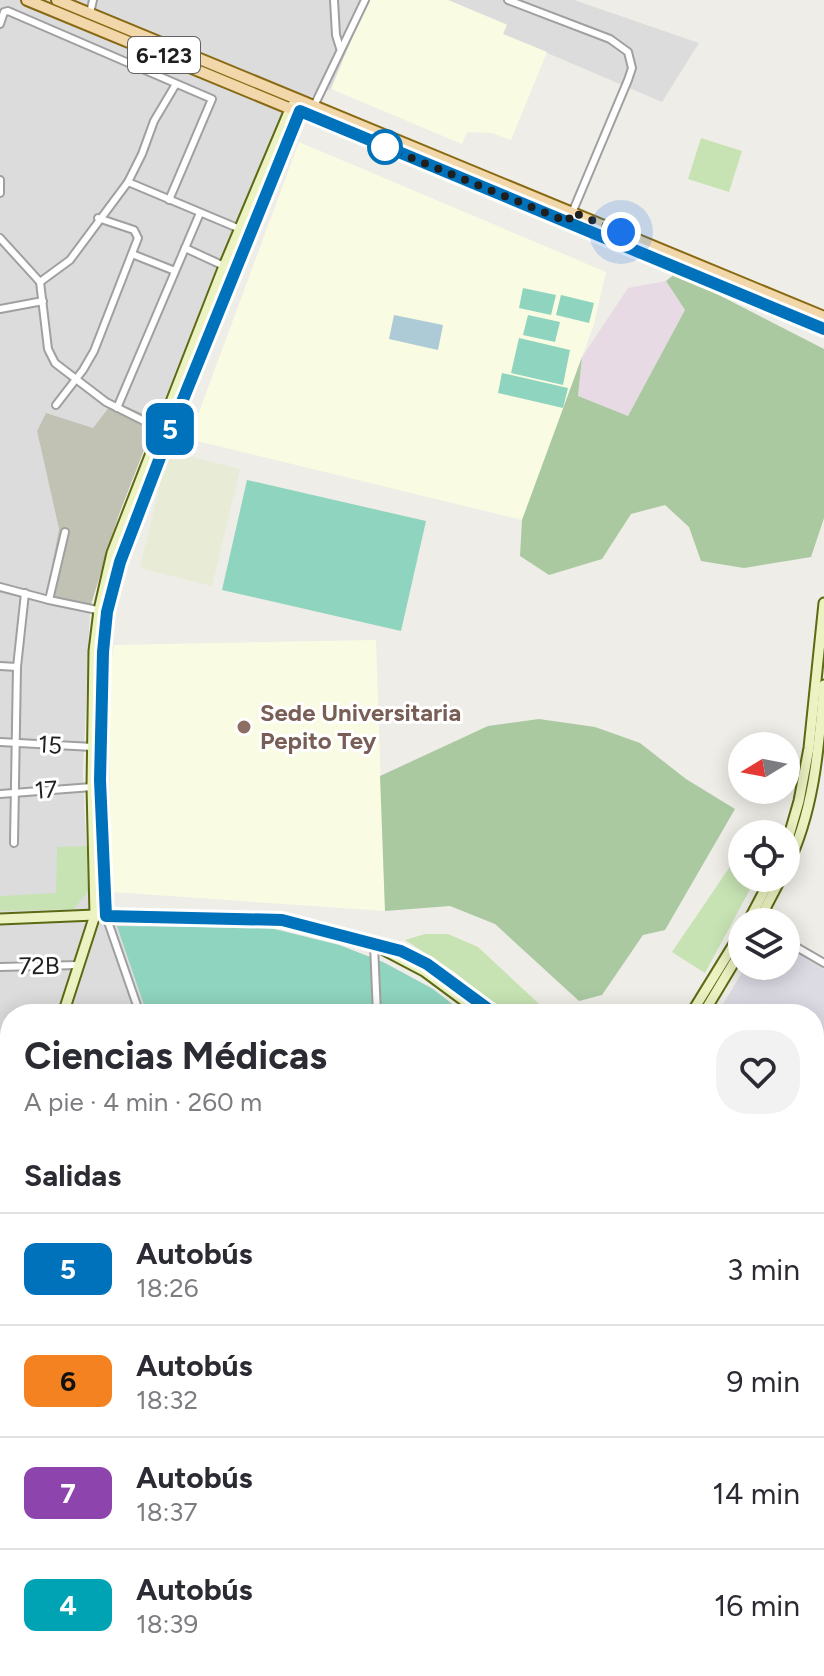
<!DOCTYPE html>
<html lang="es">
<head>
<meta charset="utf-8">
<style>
  body { margin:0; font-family:Figtree,sans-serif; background:#f2f2f3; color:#2b2b33; height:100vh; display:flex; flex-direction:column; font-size:30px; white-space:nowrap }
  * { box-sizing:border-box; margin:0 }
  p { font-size:26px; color:#7c7c81 }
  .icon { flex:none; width:44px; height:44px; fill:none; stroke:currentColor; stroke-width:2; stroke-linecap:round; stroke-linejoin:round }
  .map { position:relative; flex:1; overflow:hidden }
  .details { position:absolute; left:0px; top:1004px; width:824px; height:672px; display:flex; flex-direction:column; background:#fff; border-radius:32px 32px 0 0; box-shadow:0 4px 20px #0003 }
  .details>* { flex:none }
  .badge { padding:0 16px; border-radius:12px; font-size:28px; line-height:52px }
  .needle { width:52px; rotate:260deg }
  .buttons { position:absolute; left:728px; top:732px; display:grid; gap:16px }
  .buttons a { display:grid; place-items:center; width:72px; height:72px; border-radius:50%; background:#fff; box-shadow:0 4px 20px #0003; font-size:40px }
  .you { position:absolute; width:40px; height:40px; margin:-20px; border:6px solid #fff; border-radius:50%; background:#1a73e8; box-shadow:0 0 0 12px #1a73e833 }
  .map>.badge { position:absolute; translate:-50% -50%; box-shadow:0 0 0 4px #fff }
  h2 { padding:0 24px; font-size:30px; line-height:72px }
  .round { display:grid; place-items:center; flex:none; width:84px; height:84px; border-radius:32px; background:#f2f2f3 }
  .summary { display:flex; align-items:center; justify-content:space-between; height:136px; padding:0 24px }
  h1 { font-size:38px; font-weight:700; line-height:60px }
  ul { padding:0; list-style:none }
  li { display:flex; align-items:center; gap:24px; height:112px; padding:0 24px; border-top:2px solid #e1e1e2 }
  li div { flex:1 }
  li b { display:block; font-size:30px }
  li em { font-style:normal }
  li .badge { min-width:88px; font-weight:700; text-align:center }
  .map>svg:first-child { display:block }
</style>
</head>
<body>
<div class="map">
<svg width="824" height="1676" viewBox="0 0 824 1676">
  <rect width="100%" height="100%" fill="#efede7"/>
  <g fill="#dddcdc">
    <path d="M0,0H368L331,89L287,106L156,419L115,401L93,428L46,414L37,431L59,529L46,595L90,608L83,772L88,890L116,925L270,928L339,945L383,962L433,989L465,1014H10V1666H814V1201L824,1203V1676H0Z"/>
    <path d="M448,0H574L699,43L662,102L503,34L506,24Z"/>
  </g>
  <path fill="#e7dae4" d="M666,281L685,310L628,416L578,396L582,357L628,288Z"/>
  <g fill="#fafbe3">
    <path d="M368,0H448L507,25L503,34L547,52L511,140L492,133L467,132L462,144L331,89Z"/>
    <path d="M299,142L606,272L594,324L522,520L189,439Z"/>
    <path d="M376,640L385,911L112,892L108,678L114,645Z"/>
  </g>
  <path fill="#c1c2b3" d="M114,401L156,419L118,517L90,608L46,595L59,529L37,431L46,413L93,428Z"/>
  <path fill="#e8ebd5" d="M168,451L240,469L212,586L140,568Z"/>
  <g fill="#c7e3b3">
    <path d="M701,138L742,151L729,192L688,179Z"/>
    <path d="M87,846L88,891L74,909L0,911V896L56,893L57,847Z"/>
    <path d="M742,849V878H756L705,973L672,952Z"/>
    <path d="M425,934H448L478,947L550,1014H504L456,973L405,940Z"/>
  </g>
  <g fill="#aac9a1">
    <path d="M676,273L824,349V518L811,557L744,568L701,561L689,527L665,505L631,514L602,559L549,575L520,556L522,520L582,357L578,396L628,416L685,310L666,281Z"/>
    <path d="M539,719L595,727L640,743L686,779L735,809L665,930L643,935L602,995L579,1001L495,924L450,906L385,911L380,776L488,726Z"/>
  </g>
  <g fill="#8fd4be">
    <path d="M523,288L556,295L551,315L519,308Z"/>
    <path d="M561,295L594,303L589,323L556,315Z"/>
    <path d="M528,315L560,322L555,342L523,335Z"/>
    <path d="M519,338L570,350L563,385L511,373Z"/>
    <path d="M502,373L568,388L563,408L498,393Z"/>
    <path d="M247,480L426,521L401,631L222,590Z"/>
    <path d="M117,926L270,928L339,945L383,962L433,989L465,1014H147Z"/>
  </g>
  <path fill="#dcdbe4" d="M786,946L824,969V1158L814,1188V1014H717L746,966H786Z"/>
  <path fill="#adcbd7" d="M394,315L443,325L438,350L389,339Z"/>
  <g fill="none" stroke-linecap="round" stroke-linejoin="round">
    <g stroke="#adcbd7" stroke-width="2">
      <path d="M0,1280L10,1287"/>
      <path d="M421,1666L429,1676"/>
    </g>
    <g stroke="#a0a0a0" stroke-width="10">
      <g id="street">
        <path d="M334,0L336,35L340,48"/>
        <path d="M508,0L610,39L628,52L632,68L628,80L572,213"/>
        <path d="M90,13L93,0"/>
        <path d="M0,24L4,12L8,11L212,99L169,200"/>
        <path d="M314,106L365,0"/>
        <path d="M0,180V193"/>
        <path d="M128,182L240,229"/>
        <path d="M0,238L40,282L48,349L55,363L106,402L162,430"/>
        <path d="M185,248L224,266"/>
        <path d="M132,254L175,271"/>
        <path d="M40,282L70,260L128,182L142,154L154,121L176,84"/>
        <path d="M0,309L43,301"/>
        <path d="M56,405L83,370L94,351L138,238L134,230L98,218"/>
        <path d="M117,408L200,213"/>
        <path d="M0,587L49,600L102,611"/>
        <path d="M49,600L65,532"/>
        <path d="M0,666L17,667"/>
        <path d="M0,742L93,747"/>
        <path d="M0,794L92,787"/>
        <path d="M14,843L17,667L25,593"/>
        <path d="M106,916L140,1014"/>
        <path d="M786,941L824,963"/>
        <path d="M374,945L377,1014"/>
        <path d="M0,967L78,965"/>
        <path d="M0,1059L10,1061"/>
        <path d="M0,1121L10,1122"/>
        <path d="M815,1198L824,1168"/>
        <path d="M0,1298L10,1305"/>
        <path d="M814,1305L824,1293"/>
        <path d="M814,1326L824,1334"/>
        <path d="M814,1394L824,1402"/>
        <path d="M0,1400L10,1406"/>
        <path d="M0,1450L10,1434"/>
        <path d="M814,1462L824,1451"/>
        <path d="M814,1473L824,1480"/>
        <path d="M0,1487L10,1494"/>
        <path d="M814,1513L824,1502"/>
        <path d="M814,1559L824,1567"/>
        <path d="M814,1633L824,1623"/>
        <path d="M814,1661L824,1676"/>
        <path d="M10,1666L25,1676"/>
        <path d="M357,1666L369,1676"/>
        <path d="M519,1666L533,1676"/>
        <path d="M647,1666L661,1676"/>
        <path d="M458,1674L464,1666"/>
        <path d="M1,1676L10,1657"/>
        <path d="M140,1676L151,1666"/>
        <path d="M342,1676L350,1666"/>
        <path d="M551,1676L558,1666"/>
      </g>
    </g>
    <g stroke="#5b6a13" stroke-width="13">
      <g id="secondary">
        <path d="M786,846L799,801L809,748L824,603"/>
        <path d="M786,868C814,813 819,746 824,685"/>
        <path d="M106,916L100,780L103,652L107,612L120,562L169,434L300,108"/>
        <path d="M0,919L95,915L282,920L401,951L427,964L495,1014"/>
        <path d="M748,922L771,878"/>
        <path d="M758,922L781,878"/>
        <path d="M384,950L424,971L482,1014"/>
        <path d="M63,1014L95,915L92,787L94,651L99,610L112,553L224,266L291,107L294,104"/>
        <path d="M691,1014L742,931"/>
        <path d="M703,1014L742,949"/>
        <path d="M814,1194L824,1198"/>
        <path d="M814,1204L824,1207"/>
        <path d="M0,1237L10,1205"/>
        <path d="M0,1574L10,1581"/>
        <path d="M135,1666L150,1676"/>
        <path d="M757,1666L764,1676"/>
        <path d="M250,1676L260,1666"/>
        <path d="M262,1676L271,1666"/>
      </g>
    </g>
    <g stroke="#886912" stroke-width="14">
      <g id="primary">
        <path d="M27,0L824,329"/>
        <path d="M57,0L824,317"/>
      </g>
    </g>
    <use href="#street" stroke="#fff" stroke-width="6"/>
    <use href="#secondary" stroke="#ecf2c2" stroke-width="9"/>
    <use href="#primary" stroke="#f1d7aa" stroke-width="10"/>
  </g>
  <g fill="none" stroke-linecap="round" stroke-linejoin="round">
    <g stroke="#fff" stroke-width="18">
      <path id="line" d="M495,1014L427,964L401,951L282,920L106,916L100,780L103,652L107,612L120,562L169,434L300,111L824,329"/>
    </g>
    <use href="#line" stroke="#0072bc" stroke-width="12"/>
    <path stroke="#1f1f1f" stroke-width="8" stroke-dasharray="0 14.4" d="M385,147L568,222L572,212L621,232"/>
  </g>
  <circle fill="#fff" stroke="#0072bc" stroke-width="4" cx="385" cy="147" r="16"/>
  <circle fill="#8d6e63" stroke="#fff" stroke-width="3" cx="244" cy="727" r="8"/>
  <g text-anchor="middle" stroke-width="6" stroke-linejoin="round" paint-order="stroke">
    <rect fill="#fff" stroke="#626262" stroke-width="2" x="128" y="37" width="72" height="36" rx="6"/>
    <g font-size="22" font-weight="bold" fill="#1f1f1f">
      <text x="164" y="63">6-123</text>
    </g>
    <g font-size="24" font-weight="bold" fill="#785e54" stroke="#fff" text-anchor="start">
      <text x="260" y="721">Sede Universitaria<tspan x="260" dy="28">Pepito Tey</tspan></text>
    </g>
    <g font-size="24" fill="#1f1f1f" stroke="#fff">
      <text transform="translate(50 745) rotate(3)" y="8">15</text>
      <text transform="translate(46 790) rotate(-4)" y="8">17</text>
      <text transform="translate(39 966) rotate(-1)" y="8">72B</text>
    </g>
  </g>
</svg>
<div class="buttons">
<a><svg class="needle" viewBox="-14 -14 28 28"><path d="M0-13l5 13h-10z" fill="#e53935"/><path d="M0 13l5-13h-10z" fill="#7c7c81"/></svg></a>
<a><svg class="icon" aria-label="locate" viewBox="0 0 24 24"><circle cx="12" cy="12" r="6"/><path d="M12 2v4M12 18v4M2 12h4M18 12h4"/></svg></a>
<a><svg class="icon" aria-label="layers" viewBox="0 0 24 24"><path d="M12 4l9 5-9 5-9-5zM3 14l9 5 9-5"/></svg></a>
</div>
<div class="you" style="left:621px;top:232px"></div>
<b class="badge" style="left:170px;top:429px;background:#0072bc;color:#fff">5</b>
<section class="details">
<div class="summary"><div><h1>Ciencias Médicas</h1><p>A pie · 4 min · 260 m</p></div><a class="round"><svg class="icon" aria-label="heart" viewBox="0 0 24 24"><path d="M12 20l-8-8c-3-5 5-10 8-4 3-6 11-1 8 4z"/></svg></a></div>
<h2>Salidas</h2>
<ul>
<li><span class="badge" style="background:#0072bc;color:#fff">5</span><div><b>Autobús</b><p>18:26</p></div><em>3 min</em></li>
<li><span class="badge" style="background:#f58220;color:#111">6</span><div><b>Autobús</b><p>18:32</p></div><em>9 min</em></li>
<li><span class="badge" style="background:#8e44ad;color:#fff">7</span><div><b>Autobús</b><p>18:37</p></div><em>14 min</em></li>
<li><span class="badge" style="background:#00a3b4;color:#fff">4</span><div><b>Autobús</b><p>18:39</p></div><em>16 min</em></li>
</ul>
</section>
</div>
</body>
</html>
